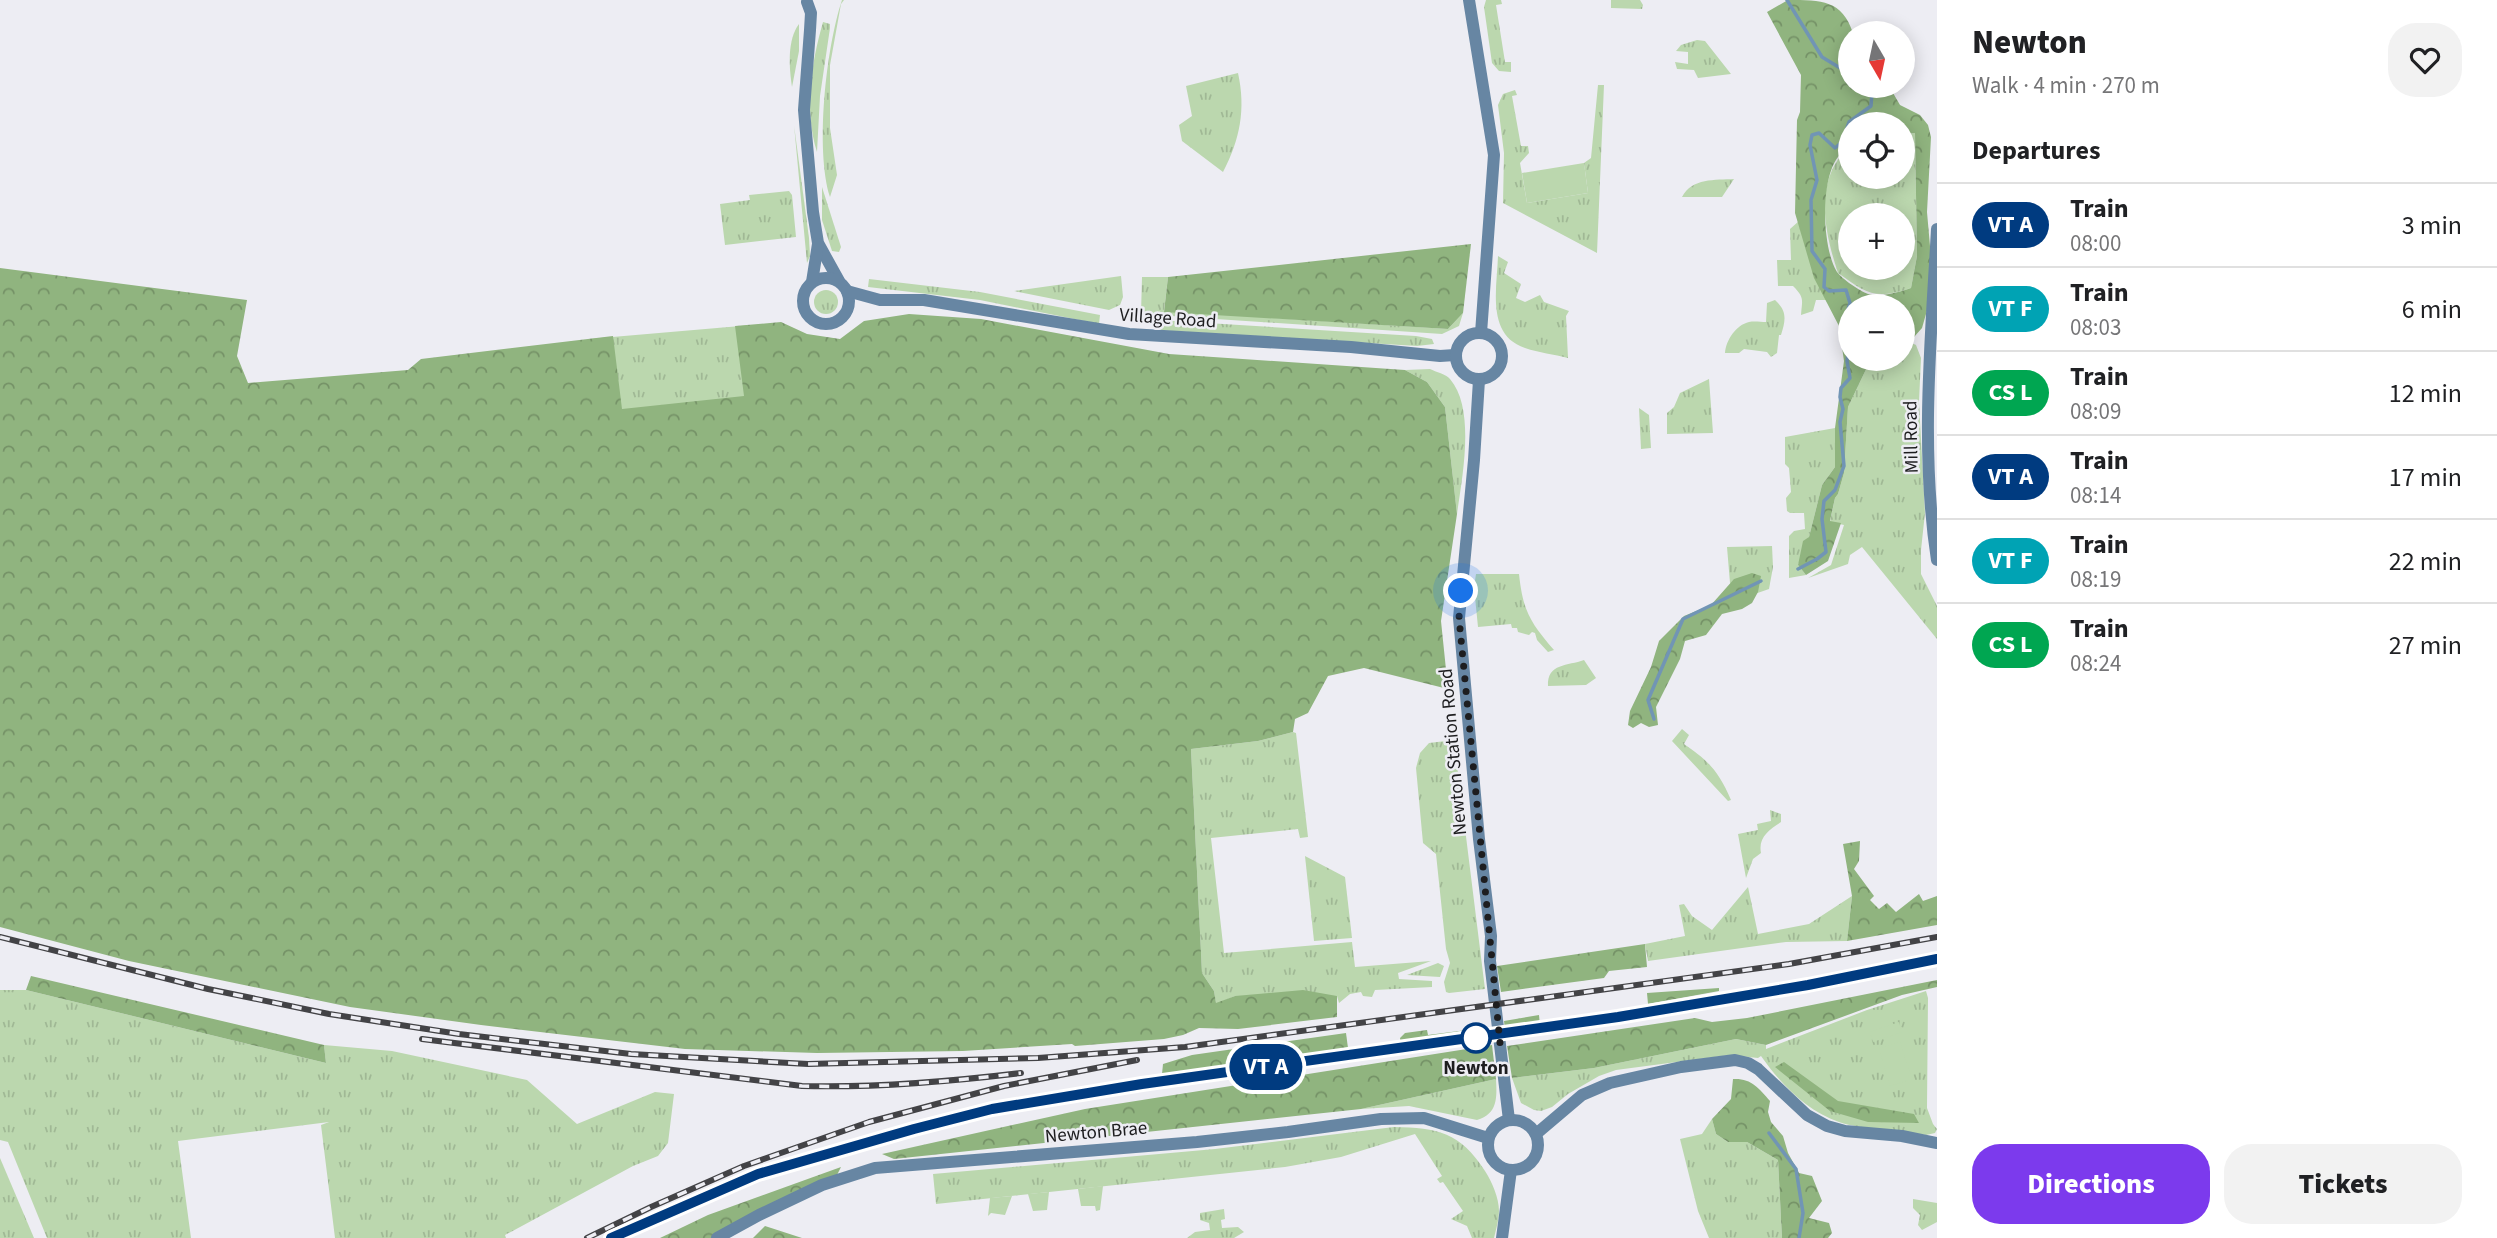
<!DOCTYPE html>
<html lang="en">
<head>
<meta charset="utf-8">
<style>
  body { margin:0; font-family:"Source Sans 3",sans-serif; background:#f2f2f2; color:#202124; height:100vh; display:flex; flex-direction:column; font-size:26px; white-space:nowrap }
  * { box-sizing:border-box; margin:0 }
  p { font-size:23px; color:#757577 }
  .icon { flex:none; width:38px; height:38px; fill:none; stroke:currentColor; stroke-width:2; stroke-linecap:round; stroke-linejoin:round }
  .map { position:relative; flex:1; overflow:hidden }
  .details { display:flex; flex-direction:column; background:#fff; width:560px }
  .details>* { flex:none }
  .badge { padding:0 14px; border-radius:23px; font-size:24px; line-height:46px }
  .needle { width:46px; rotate:171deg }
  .buttons { position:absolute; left:1838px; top:21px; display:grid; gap:14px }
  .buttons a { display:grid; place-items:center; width:77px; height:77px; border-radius:50%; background:#fff; box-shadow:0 4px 18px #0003; font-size:35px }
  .you { position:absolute; width:35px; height:35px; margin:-18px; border:5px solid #fff; border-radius:50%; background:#1a73e8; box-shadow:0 0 0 10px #1a73e833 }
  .map>.badge { position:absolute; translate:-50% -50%; box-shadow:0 0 0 4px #fff }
  h2 { padding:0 35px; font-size:26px; line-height:63px }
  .round { display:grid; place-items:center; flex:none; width:74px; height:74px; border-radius:28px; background:#f2f2f2 }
  .headline { display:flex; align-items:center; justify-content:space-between; height:119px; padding:0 35px }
  h1 { font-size:33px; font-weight:800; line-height:52px }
  .primary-button { display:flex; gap:14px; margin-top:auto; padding:14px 35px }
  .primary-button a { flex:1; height:80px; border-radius:28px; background:#7c3aed; color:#fff; font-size:28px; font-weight:800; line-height:80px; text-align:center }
  .primary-button a+a { background:#f2f2f2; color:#202124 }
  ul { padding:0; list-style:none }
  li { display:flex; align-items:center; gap:21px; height:84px; padding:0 35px; border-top:2px solid #e0e0e0 }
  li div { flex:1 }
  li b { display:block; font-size:26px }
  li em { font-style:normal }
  li .badge { min-width:77px; font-weight:700; text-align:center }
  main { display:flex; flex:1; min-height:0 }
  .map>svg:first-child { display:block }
</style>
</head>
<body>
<main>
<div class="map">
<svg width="1937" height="1238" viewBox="0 0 1937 1238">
  <defs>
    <pattern id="grass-tufts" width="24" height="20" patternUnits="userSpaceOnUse" patternTransform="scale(1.75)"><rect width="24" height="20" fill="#bbd7ae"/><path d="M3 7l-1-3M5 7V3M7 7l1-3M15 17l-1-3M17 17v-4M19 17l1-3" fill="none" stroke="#a0b895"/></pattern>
    <pattern id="forest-crowns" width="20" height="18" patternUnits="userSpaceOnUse" patternTransform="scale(1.75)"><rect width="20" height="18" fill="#90b47f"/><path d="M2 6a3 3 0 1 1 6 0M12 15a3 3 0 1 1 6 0" fill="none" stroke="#759267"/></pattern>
  </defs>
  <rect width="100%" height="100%" fill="#ededf3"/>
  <g fill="url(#grass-tufts)" fill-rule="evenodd">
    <path d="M842,0H844L841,4L830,65V128L837,175L830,197C815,149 826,48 842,0Z"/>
    <path d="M1486,0H1501L1502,4L1496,5L1505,62H1511V72L1499,71L1492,63L1484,7Z"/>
    <path d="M1611,0H1640L1643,5L1642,9L1611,8Z"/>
    <path d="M823,22L830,24V28L820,96L817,152C804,110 811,64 823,22Z"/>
    <path d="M799,24V51L792,87C789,67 787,40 799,24Z"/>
    <path d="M1697,40L1705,41L1731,74L1698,78L1694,70L1677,69L1675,62L1688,64V52L1676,51L1681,45Z"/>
    <path d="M1238,73C1246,109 1240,140 1223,172L1182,141L1179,125L1192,116L1186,86Z"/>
    <path d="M1598,85H1604L1597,253L1503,203L1504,153L1498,105L1503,94L1515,90L1517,95L1512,96L1521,146H1528L1529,153L1520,163L1527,203L1588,193L1584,163L1591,158Z"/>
    <path d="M794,125L809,238L810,256L807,263Z"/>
    <path d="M1915,133L1917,256L1911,288C1875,300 1867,294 1838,273C1824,231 1813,179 1850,146V177H1880L1881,179L1888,181L1894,177H1902L1903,134ZM1850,215H1902V268H1850Z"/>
    <path d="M1734,179L1722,197H1682C1692,178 1715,180 1734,179Z"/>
    <path d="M822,187L841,247L839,252L832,251L822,220Z"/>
    <path d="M789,191L792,195L796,237L725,245L720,204L750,200L749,195Z"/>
    <path d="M1799,221L1829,300H1816L1813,311L1801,315C1802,300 1805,298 1793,286H1778L1777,260H1791L1790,229Z"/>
    <path d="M1498,256L1508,262L1504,273L1521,284L1516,298L1525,302L1540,295L1544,302L1569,311L1566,316L1568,358C1554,354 1539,353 1525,348C1486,335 1497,288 1498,256Z"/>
    <path d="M1121,276L1123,297L1120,305L1109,310L1014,291Z"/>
    <path d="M1142,277H1168L1164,311L1448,329L1463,313L1459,326L1442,334L1141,314Z"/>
    <path d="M869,279L980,292L1100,315L1099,324L980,300L868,287Z"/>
    <circle cx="826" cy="302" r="12"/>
    <path d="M1775,300C1787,311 1786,319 1781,335H1779L1777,353L1771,357L1767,352L1744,349L1739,353H1725C1726,340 1736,325 1749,322C1754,321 1761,322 1766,322L1767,303Z"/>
    <path d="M1142,319L1416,336L1432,339L1434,344L1417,346L1156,330L1155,325L1147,324Z"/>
    <path d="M752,325L763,338L759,406L605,419L589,339Z"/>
    <path d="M1902,339L1916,345L1921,358L1919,402L1925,513L1921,550V574L1937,606V639L1862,547L1850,555L1848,564L1808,578L1831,565L1844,525L1830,522L1835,498L1838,494L1844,473L1848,407L1871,359H1902Z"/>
    <path d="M1430,369C1436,372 1446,374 1450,379C1476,409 1462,478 1457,514L1445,407L1427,382L1405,370Z"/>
    <path d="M1709,379L1713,433L1667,434V413L1674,407L1680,393Z"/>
    <path d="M1639,408L1649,415L1651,448L1641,449Z"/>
    <path d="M1835,428V467L1822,485L1809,537L1798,565L1806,575L1789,578V536L1794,531L1805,529L1804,513H1790L1787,511L1786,498L1791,492L1789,468L1785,464V437Z"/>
    <path d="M1772,546L1773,567L1769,589L1749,596L1730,583L1727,547Z"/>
    <path d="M1476,574H1519C1523,611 1530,622 1554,650L1548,652L1537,640L1535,633L1532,632L1529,635L1518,632L1517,628H1512L1511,624L1478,627L1474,587Z"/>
    <path d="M1584,660L1596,678L1586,685L1548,686C1547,663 1568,666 1584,660Z"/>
    <path d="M1682,729L1689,735L1684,744C1709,761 1719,772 1731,800L1728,801L1672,741Z"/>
    <path d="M1293,732L1296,733L1308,837L1300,838L1298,829L1211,838L1224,953L1352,942L1355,967L1431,961L1398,973L1399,979L1432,981V987L1375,990L1372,997L1363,996L1361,992L1350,994L1339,1003L1337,996H1235L1216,1004L1214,991L1202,973L1191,749L1258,741Z"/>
    <path d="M1454,740L1485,989L1449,993L1446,992L1444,982L1450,963L1446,949L1436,854L1423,843L1416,768L1420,753L1429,743Z"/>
    <path d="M1770,810L1781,814V822C1769,830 1758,837 1761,853L1753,859L1746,878L1738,834L1758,830L1757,824L1771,821Z"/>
    <path d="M1305,856L1345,877L1352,938L1314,941Z"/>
    <path d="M1748,887L1758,934L1809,924L1852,896L1847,941L1786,942L1648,961L1645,944L1685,936L1679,905L1684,904L1692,916L1712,930Z"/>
    <path d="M1438,963L1444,966L1440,977L1407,975Z"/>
    <path d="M0,990H26L326,1063L324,1045L392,1051L527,1080L577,1124L655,1092L674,1094L668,1143L658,1156L633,1166L505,1235L506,1238H335L321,1125L329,1122L178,1141L191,1238H47L8,1142L0,1140Z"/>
    <path d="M1926,991L1928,998L1927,1108L1933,1124L1937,1129L1935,1133L1926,1135C1900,1131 1863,1130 1839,1122C1806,1111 1780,1083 1761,1056L1758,1058L1730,1055L1616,1070L1599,1076L1568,1094L1552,1107L1541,1111L1534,1110L1521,1103L1512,1078L1594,1068L1736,1039L1766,1045V1049L1867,1010Z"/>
    <path d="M1496,1079C1497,1097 1498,1114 1477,1120L1409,1106L1361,1109Z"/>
    <path d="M1712,1119L1716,1134L1728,1142H1747L1778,1160L1782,1238H1709L1698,1211L1680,1139L1702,1134Z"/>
    <path d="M1394,1127C1438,1128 1460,1132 1485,1171C1492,1182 1499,1198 1499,1211C1499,1220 1496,1229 1494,1238H1472L1467,1226L1451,1219L1463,1211L1443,1182L1440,1183L1437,1179L1442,1176L1415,1134L1341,1157L1285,1167L936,1204L933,1174L1215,1149Z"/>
    <path d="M0,1158L34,1238H0Z"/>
    <path d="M1913,1199L1937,1203V1222L1922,1230L1918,1225L1920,1215L1913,1208Z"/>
    <path d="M1224,1209L1225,1219L1221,1220L1222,1228L1238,1227L1244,1232L1234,1238H1187L1195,1232L1210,1230L1209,1223L1200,1220V1213Z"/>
  </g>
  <g fill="url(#forest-crowns)" fill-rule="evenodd">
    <path d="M1788,0C1822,0 1842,0 1853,33H1850V86H1889L1900,105L1920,115L1928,125L1931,137L1927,212L1930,246V300L1922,328L1914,337L1902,334V306H1850V359H1871L1848,407L1844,473L1838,494L1835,498L1830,521L1841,523L1828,561L1806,575L1798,565L1803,541L1809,537L1822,485L1835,467V428L1844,361L1839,326L1814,278L1795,213L1797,120L1800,112L1801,75L1767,12ZM1850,124H1902V139L1903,134L1915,133L1917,256L1911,288C1899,292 1880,298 1868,294C1860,291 1842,279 1837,272C1822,248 1820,180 1838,157C1841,153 1846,149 1850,146Z"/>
    <path d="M1471,244L1463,313L1448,329L1164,312L1168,277Z"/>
    <path d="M0,268L247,300L237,356L248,383L408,370L421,359L613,336L622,409L744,396L735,326L781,322L807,334L840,339L864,321L909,314L981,319L1169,354L1405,370L1427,382L1445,407L1457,514L1441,621L1448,689L1364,668L1328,676L1308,713L1295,719L1293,732L1258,741L1191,749L1202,973L1214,991L1216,1003L1235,996L1303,990L1337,996V1017L1238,1029L1199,1028L1183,1035L1164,1039L1075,1046L1072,1044L963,1051L817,1053L685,1049L481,1025L350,1007L129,961L0,927Z"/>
    <path d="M1752,573L1761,576L1758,592L1752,603L1742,609L1722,614L1706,635L1685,641L1680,659L1656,707L1658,725L1649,727L1641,723L1633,728L1628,725L1630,711L1651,667L1659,641L1684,616L1711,605L1734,579Z"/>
    <path d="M1860,841L1859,861L1854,869L1874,896L1870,900L1879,909L1887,903L1896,912L1919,894L1923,901L1937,896V925L1847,941L1852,896L1843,844Z"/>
    <path d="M1645,944L1647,967L1609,971L1604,978L1501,992L1497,966Z"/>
    <path d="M31,976L324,1045L326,1063L26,990Z"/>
    <path d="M1937,980V987L1902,995L1766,1045L1736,1039L1594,1068L1512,1078L1507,1046L1695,1018L1712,1022L1747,1018Z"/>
    <path d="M1719,988V991L1648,1004L1647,993Z"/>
    <path d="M1539,1015L1540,1026L1505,1030L1504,1021Z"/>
    <path d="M1490,1027L1491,1031L1401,1045L1400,1038L1405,1033L1427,1030L1428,1035Z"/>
    <path d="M1346,1033L1348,1048L1162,1074L1163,1064L1192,1055Z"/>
    <path d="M1492,1045L1496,1079L1361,1109L894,1159L882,1154L1085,1109Z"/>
    <path d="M1784,1062L1838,1101L1914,1114L1919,1123L1868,1122L1830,1111L1775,1067Z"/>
    <path d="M1733,1079C1751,1078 1759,1088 1770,1101L1768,1112L1771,1122L1783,1136L1788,1153L1799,1173L1812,1176L1822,1201L1809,1218L1829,1223L1832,1233L1828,1238H1782L1778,1160L1747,1142H1728L1716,1134L1712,1119L1731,1099Z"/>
    <path d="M841,1167L837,1175L711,1238H660L708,1215Z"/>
    <path d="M765,1226L802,1238H753Z"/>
  </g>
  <g fill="#bbd7ae">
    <path d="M1584,163L1588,193L1527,203L1522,173Z"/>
    <path d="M1899,1022L1902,1032L1873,1042L1870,1032Z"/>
    <path d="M1900,1042L1912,1079L1890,1086L1879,1049Z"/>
    <path d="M1103,1186L1100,1210L1096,1211L1095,1206H1081L1078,1189Z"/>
    <path d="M1049,1192L1047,1210L1033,1211L1028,1194Z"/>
    <path d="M1012,1196L1005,1215L991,1213L988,1216L990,1198Z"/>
  </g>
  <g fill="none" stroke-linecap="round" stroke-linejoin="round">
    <g stroke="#7195b5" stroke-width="3.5">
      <path d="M1787,0L1822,57L1850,74"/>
      <path d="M1850,325L1846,315L1850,303L1846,290L1829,291L1824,287L1825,269L1812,251L1811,200L1817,180L1810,145L1812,135L1819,133L1835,148L1842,142L1849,122L1871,106L1872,92L1867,86"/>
      <path d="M1798,569L1817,559L1826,552L1822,519L1824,501L1835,490L1844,466L1840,422L1843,409L1840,397L1841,388L1850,378L1847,361L1850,337"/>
      <path d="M1654,719L1648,700L1683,619L1761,581"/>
      <path d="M1769,1133L1796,1169L1803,1213L1799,1238"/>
    </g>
    <g stroke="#6786a3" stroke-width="12">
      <path d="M1469,0L1494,155L1481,333"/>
      <path d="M807,2L811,13L810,30L804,110L813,212L818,243L839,281"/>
      <path d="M1937,229C1931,339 1920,450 1937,560"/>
      <circle cx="826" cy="301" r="23"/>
      <path d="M812,282L818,244"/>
      <path d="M847,291L880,300H924L1129,334L1351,347L1440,356L1455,355"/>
      <circle cx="1479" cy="356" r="23"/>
      <path d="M1479,380L1474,460L1459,618L1479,839L1491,936L1490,961L1509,1120"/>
      <circle cx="1513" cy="1145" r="25"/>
      <path d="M1536,1134L1582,1095L1610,1083L1681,1067L1735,1060L1748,1063L1758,1069L1807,1115L1827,1126L1845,1131L1902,1136L1937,1143"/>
      <path d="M717,1238L759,1215L822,1185L875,1168L1197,1142L1288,1132L1381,1119L1424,1118L1488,1138"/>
      <path d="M1502,1238L1511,1170"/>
    </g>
    <g stroke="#434346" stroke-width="6">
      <g id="rail">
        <path d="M0,937L208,989L329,1014L459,1034L631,1054L808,1064L1038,1058L1185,1047L1789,964L1937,937"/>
        <path d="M422,1039L802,1086C876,1088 946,1082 1021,1073"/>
        <path d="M587,1238L651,1207L744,1166L869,1122L1004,1086L1137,1060"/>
        <path d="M611,1238L758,1174L914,1129L992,1109L1141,1084L1618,1017L1808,984L1937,959"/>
      </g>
    </g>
    <use href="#rail" stroke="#ededf3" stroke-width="3.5" stroke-dasharray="10" stroke-linecap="butt"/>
  </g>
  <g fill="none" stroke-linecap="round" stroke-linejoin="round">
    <g stroke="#fff" stroke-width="16">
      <path id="line" d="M611,1238L758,1174L914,1129L992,1109L1142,1084L1618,1017L1808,985L1937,959"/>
    </g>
    <use href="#line" stroke="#003b80" stroke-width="10"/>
    <path stroke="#1d1d1f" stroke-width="7" stroke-dasharray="0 12.6" d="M1461,591L1459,618L1500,1043L1476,1038"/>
  </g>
  <circle fill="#fff" stroke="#003b80" stroke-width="3.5" cx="1476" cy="1038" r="14"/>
  <g text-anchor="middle" stroke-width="5" stroke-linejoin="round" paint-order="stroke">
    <g font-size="19" fill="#1d1d1f" stroke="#ededf3">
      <text transform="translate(1168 317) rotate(4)" y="7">Village Road</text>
      <text transform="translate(1910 437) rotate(-91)" y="7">Mill Road</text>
      <text transform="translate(1452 752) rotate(-95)" y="7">Newton Station Road</text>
      <text transform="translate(1096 1131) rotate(-5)" y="7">Newton Brae</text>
    </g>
    <g font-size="19" font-weight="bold" fill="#1d1d1f" stroke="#ededf3">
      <text x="1476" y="1074">Newton</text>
    </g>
  </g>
</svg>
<div class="buttons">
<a><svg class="needle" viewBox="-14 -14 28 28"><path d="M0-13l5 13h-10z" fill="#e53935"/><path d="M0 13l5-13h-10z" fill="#757577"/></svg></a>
<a><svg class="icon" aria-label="locate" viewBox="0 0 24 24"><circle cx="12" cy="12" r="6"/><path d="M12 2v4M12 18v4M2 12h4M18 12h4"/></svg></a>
<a>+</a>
<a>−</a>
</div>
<div class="you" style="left:1461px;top:591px"></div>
<b class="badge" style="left:1266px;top:1067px;background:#003b80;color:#fff">VT A</b>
</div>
<section class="details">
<div class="headline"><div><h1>Newton</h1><p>Walk · 4 min · 270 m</p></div><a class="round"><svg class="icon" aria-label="heart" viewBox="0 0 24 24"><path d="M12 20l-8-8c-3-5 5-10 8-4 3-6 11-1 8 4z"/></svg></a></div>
<h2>Departures</h2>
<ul>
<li><span class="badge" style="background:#003b80;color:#fff">VT A</span><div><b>Train</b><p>08:00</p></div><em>3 min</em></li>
<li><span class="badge" style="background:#00a3b4;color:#fff">VT F</span><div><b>Train</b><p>08:03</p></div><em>6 min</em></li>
<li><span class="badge" style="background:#00a651;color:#fff">CS L</span><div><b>Train</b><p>08:09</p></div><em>12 min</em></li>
<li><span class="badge" style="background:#003b80;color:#fff">VT A</span><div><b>Train</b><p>08:14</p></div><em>17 min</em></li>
<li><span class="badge" style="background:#00a3b4;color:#fff">VT F</span><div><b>Train</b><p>08:19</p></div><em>22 min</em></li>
<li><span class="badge" style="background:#00a651;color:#fff">CS L</span><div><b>Train</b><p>08:24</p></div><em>27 min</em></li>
</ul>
<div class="primary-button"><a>Directions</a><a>Tickets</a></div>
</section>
</main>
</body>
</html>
